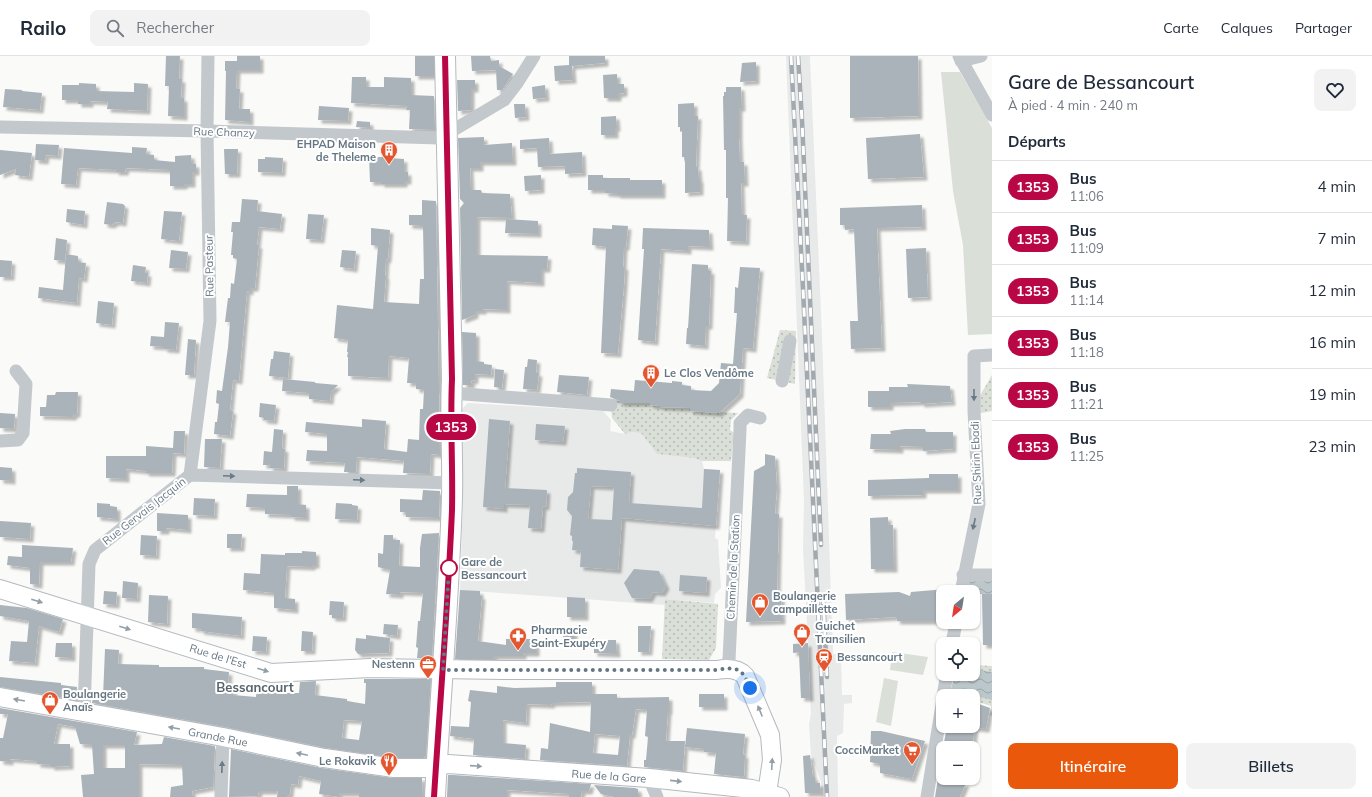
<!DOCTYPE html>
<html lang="fr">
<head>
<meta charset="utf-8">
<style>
  body { margin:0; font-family:Mulish,sans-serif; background:#f2f2f3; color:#1f2937; height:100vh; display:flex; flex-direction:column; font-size:15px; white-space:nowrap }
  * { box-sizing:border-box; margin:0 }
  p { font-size:13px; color:#747a83 }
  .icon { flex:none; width:22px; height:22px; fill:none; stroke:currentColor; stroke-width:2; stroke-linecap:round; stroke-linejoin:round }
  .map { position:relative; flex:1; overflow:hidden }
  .sheet { display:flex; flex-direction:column; background:#fff; width:380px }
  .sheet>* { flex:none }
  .badge { padding:0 8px; border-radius:13px; font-size:14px; line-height:26px }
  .needle { width:26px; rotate:210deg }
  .buttons { position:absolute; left:936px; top:529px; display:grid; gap:8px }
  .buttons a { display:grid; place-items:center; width:44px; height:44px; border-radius:8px; background:#fff; box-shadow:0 1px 3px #0004; font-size:20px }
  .you { position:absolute; width:20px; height:20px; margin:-10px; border:3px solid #fff; border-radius:50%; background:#1a73e8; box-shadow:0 0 0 6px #1a73e833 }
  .map>.badge { position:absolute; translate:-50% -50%; box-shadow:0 0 0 2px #fff }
  h2 { padding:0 16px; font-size:15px; line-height:36px }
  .round { display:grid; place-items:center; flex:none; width:42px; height:42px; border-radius:8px; background:#f2f2f3 }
  .headline { display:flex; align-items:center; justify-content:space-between; height:68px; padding:0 16px }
  h1 { font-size:19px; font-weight:600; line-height:30px }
  .primary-button { display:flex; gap:8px; margin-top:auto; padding:8px 16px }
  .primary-button a { flex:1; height:46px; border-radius:8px; background:#ea580c; color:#fff; font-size:16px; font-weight:600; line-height:46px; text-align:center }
  .primary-button a+a { background:#f2f2f3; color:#1f2937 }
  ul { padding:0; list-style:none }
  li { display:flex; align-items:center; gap:12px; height:52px; padding:0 16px; border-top:1px solid #e0e1e3 }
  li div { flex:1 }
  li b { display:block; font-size:15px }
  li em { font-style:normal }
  li .badge { min-width:44px; font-weight:700; text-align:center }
  header { display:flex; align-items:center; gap:24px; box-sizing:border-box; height:56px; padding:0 20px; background:#fff; border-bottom:1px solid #e0e1e3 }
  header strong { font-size:19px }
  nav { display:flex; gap:22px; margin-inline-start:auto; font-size:14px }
  .search { width:280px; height:36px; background:#f2f2f3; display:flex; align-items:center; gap:10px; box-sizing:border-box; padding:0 14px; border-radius:8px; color:#747a83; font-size:15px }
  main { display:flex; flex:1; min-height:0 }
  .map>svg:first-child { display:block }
</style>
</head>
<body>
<header>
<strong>Railo</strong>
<div class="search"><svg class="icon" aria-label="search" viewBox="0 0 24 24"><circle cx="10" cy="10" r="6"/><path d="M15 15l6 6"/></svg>Rechercher</div>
<nav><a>Carte</a><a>Calques</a><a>Partager</a></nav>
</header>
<main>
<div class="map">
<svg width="992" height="741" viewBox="0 0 992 741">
  <defs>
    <pattern id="grass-dots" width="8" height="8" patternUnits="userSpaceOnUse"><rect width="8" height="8" fill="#dadfd7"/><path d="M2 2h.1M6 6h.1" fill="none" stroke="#b4b9b4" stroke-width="1.8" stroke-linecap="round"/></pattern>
    <pattern id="water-waves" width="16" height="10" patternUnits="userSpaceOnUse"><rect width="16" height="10" fill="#bbc7cb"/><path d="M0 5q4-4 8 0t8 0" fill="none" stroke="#9ca6aa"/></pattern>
    <filter id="shadow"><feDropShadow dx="3.5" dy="3.5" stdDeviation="1" flood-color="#0004"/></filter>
  </defs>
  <rect width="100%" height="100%" fill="#fafaf8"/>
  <g fill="#e8e9e9">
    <path d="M786,0H810L822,280L833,598H841L842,639H852V647L844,648L843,677L837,680L838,741H822L821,725L811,699L809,668L811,658L810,642H801L799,597H793V588L808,587L803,493L804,445Z"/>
    <path d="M468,347L603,355L611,364L610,375L625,378L631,376L641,377L657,398L693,402L702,405L704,413L720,414L715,482L718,484L721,532L715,538L714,547L665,543V549L460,534L463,447L462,353Z"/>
  </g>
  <g fill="url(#grass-dots)">
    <path d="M780,274L796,275L795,328L767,322Z"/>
    <path d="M992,319V355L976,358L974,350Z"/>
    <path d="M610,344L620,345V347H650V349L660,350V351L690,352V355L738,357L731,364L730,374L734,377L731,405H702L693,402L657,398L641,377L631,376L625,378L612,362Z"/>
    <path d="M665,543L718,548L716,592L709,604L662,603Z"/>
    <path d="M973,609L992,610V660L990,659L991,650L973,644V640H962L950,636L954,618H973Z"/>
  </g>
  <g fill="#dadfd7">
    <path d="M941,16H960L992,72V278L968,279L963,189L953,135Z"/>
    <path d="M892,596L928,601L923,619L890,614Z"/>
    <path d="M884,622L898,625L891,670L876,666Z"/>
  </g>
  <g fill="url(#water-waves)">
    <path d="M969,525H992V538H973V536H968Z"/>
    <path d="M973,613L992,616V644L951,634L955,618H973Z"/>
  </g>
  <g fill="#aab3b9" fill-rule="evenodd" filter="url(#shadow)">
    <path d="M166,0H180L179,23H182L181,42H184V61L168,60L169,30H165Z"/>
    <path d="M237,0H260V14H237L236,33H240L239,53H250V66L225,64L226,15H225V5H237Z"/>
    <rect x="415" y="0" width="19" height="20"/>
    <path d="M471,0H490L491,5L499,4V10L513,18L502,34H497L496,14L472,15Z"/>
    <path d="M569,0H605V7L572,10L573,24L555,25L554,10L569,9Z"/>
    <path d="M850,0H918L919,60L850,62Z"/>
    <path d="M756,6V25L740,26L742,7Z"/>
    <path d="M617,18V28H624V37L618,38V42H604L603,19Z"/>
    <path d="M352,21H366V31H384V21L411,22V39L434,40L435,74L409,73L410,54H406L407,50L351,47Z"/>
    <path d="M457,24H475V33H471V54L458,55Z"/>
    <path d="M79,27L96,28V35L134,36V27L148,28L147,55L107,53L108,46L90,45V48H78V44H62V29H79Z"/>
    <path d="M545,29L546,42L533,43L532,31Z"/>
    <path d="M726,31H741L742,52H739V83L740,106H744L745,127H741L742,159H747L746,186L727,185L728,142H726V94H724L723,40H724V36H726Z"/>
    <path d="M5,33L22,34V35L42,37L40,54L3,51Z"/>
    <path d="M694,47V60H698L696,111H698L699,123H700V136L685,137V107L684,101H682V75L680,76V71H678V48Z"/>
    <path d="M514,48H525L526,61L515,62Z"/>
    <path d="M319,50L349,52L348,65L318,64Z"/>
    <path d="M616,60L617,72H615V79H601V61Z"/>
    <path d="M357,65L370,66V72L356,71Z"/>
    <path d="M920,78L924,121L868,123L866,82Z"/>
    <path d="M484,81V89L512,87L513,106H480V112H470L471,134H481L482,137L510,138L512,162L477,161V199L548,200L547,213H541V227L507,225V254L483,253V255H475V259L462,264L460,152L464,147L460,143L458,82Z"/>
    <path d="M549,82L550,98L582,96L583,117L565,118V110L538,111L537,92L520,93V84Z"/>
    <path d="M36,88L59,89L58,100L46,99L45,105L35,104Z"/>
    <path d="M132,91L147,92L146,98L154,99V104L175,106V100L191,99L192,108H196V116H192V128H184V130H170V114L126,112L125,116H115L116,114L78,112L76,129L61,128L64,92L132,97Z"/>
    <path d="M224,93H238L237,118H225Z"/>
    <path d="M0,94L32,97L29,121L15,119L16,113L0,119Z"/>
    <path d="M383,99H389L390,102L404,103V116H408V125H404V128H381V126H370L369,101H382Z"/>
    <path d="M265,101L283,102L282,117L258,116V103H265Z"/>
    <path d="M541,119V134L525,135L524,120Z"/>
    <path d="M588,119H603V122H630V124H662V139H617V138L605,137V134H588Z"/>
    <path d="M242,143L258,144L257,155L282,158L280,173L259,171L257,189H259L255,232H250V236L247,235L239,325L233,324L230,354L233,355L230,380L214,378L215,366H217L219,348L216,347L217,334L222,335L228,291L230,266H225L228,242H230L231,227L234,228L237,203L233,202V199H231L233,176H231L232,166H240Z"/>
    <path d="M422,144L436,145L440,399L431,398L430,418L403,417L404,405L357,401L356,416H344L345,407L306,405L307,394L327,395V378L305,376L306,366L362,371V363L386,365L384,393L407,396L408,383L419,384L420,353H423L424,334L416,333V327H407L409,302L389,300L388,322L348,320V301H347L348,296H347L348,284L334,282L337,249L373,253L378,190L371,189V172L390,174L388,203L386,204L385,220H386L384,246L419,248L420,223H424L423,170L409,169V159H422Z"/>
    <path d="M107,146L123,148L125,150L123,167L116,166L111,169L104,168Z"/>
    <path d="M922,149L923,171L877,172L882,292L851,293L850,265H858L854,173L845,174V169H840V152Z"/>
    <path d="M67,153L85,155L84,169L66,166Z"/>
    <path d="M164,155L182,156L179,185L161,183Z"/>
    <path d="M308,158L324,159L321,184L306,183Z"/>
    <path d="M506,163L538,165V178L505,177Z"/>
    <path d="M612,169L628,170L626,191H624L623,211L625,210L624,229L618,298L601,297L606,191L592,189L593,172L612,173Z"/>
    <path d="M643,172L709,174L710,191L688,190V195L661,193L655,286L638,284L644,193H642Z"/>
    <path d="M56,182L67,184L65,205L54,204Z"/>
    <path d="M926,192L928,241L908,242L906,193Z"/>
    <path d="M171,194L188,196L186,213L169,212Z"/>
    <path d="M342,194L356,195L354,213L340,211Z"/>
    <path d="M66,198L78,200V206L86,207L84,223L79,222L77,247L38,242L39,231L63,234Z"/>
    <path d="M0,204L12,205L11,221H0Z"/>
    <path d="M692,208L708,209V214L711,215L709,270H706L705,290L686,288L687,272H688Z"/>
    <path d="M133,209L146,211L145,217H148L147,227L131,225Z"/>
    <path d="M740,211L760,212L753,293L743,292L740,338L719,357L690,355V352L660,351V350L650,349V347H620V345L610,341L611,333L634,335L635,324L672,327V325L682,326V329L691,330V334L711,335L719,327L721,307L733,308L737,257H734L735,236V231L738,232Z"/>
    <path d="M98,245L114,247L112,269L96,267Z"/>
    <path d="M165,266L179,267L176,294L164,293V291L150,290L151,280L164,281Z"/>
    <path d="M462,276L476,277V305L484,306V308L492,309L491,319L475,318V324L471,325L472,329H463Z"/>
    <path d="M188,283L196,284L194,319H185Z"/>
    <path d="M274,295L290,297L288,322L269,320L271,303H273Z"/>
    <path d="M528,303L537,304L536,317H539L537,334L523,333L525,311H527Z"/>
    <path d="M495,313L504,314L502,332L494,331Z"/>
    <path d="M559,319L589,321L587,339L557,336Z"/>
    <path d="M283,323L315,326V327L338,329L331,336L330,345L309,343V337L282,335Z"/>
    <path d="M907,328L950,330L952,346L921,348V346L890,347V351H868V335H889V331H908Z"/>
    <path d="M56,336H78L77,358H74L73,361L40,360V351H46L47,339H55Z"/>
    <path d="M260,347L276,349L274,365L263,364L264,362L259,361Z"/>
    <path d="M0,357L15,358L14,373L0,372Z"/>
    <path d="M489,363L510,365L505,432L547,434L546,451L543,450L541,473L528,472L530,449L504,448V453L483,451Z"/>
    <path d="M536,368L565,370L563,386L535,384Z"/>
    <path d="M274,373L283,374L282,392L285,393L284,413L269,412L270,409H263L264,395L272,396Z"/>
    <path d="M905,373H925L926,376H953V393L923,395V391L900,390V394L870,393L871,378H891L890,375Z"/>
    <path d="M174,375H185L184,398L173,397L172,417H145L146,415L126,413V423L106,422V400H146V390L173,392Z"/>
    <path d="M205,383H222L220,412L204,411Z"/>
    <path d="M765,398L775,400L777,431L775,458H779L777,538H781L782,565L746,566L754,415L765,409Z"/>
    <path d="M0,411L12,412V425L0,424Z"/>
    <path d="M577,412L631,416L629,447L702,452L704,413L720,414L716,470L622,462L618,514L580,511L581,495L572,494L573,485H572V480L570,479L572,460L567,454L568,441L573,436L575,417H577ZM591,430L614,431L612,464L588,463Z"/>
    <path d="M929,418H958V434H923V439L868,440V424L929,422Z"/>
    <path d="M287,430H298V448L306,449V462L291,461V459L265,458V452L246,451L247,438L287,439Z"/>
    <path d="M423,434L440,435L439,462L406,461V456H400V443L422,444Z"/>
    <path d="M194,442L215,443L214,460L193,459Z"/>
    <path d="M97,447L110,448V450L117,451V463L97,461Z"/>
    <path d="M336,447L352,448V449L358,450L357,464L335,463Z"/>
    <path d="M157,457L188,459V474L166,472V475H157Z"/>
    <path d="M888,461V469H893L894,513H871L870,462Z"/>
    <path d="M0,465L31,467L30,483L0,481Z"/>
    <path d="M439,477L432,602H417L418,592L416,591L418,565H420L423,537L400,536V539L386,538L390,514L378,511V497L383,498L384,479H393V484H400L399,510L420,511V492L422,478Z"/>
    <path d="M227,478H242L241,492H227Z"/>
    <path d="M141,479L157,480L156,500L140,499Z"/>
    <path d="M22,489L73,492L71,506H40L39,529L30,528V512L7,509L8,500L22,501Z"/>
    <path d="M302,495L316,496V509H312V511L287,510L285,542L295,543V554L274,552V537L243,534L244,517L260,518L261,498L285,499V497H302Z"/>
    <path d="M634,513L659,515L666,530L662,537L653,536L649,543L632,542L624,527Z"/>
    <path d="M680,519L707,521L706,537L679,535Z"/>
    <path d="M123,525L138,527L137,543L122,542Z"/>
    <path d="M946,533L945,536H943V543L937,565H897L896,561L846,564L845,538L899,536L910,540L911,536Z"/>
    <path d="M460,534L480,535V540H482L478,585L506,589V583H536V597H523V600H494V603H455Z"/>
    <path d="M104,535L117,536L116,549L103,548Z"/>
    <path d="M982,538H992V589H983Z"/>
    <path d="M149,539L168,540L167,568L148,566Z"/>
    <path d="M567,541L585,542V561H567Z"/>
    <path d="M330,545L344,546L343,562H332V559H329Z"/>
    <path d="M0,549L27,552L63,563L59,576L39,570L35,607L9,605L11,585L27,586L29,565L0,560Z"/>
    <path d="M192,557L242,561L241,580L200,575L201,573L192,572Z"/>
    <path d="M384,568L398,569L397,580L383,578Z"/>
    <path d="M638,570H651L649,596H638Z"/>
    <path d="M563,571H574V586L563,585Z"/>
    <path d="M302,575L313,576L312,595H301Z"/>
    <path d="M366,579L390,582L389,597L358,598L355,594L356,582L366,583Z"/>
    <path d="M253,580L267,581L266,596L252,595Z"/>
    <path d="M594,584H616L617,598L594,597Z"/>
    <path d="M56,587H72V602L55,601Z"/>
    <path d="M808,587L810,642H801L799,596L793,597V588Z"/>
    <path d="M105,593L119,594L118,608L159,609V611H204V613L229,616L228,630L234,631L233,639L256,641L257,631L272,632V637H299L300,626L316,625L315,639L347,643V645L365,648L366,627H364V623H431L426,700L424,702H395L326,692L225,671L92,647L93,640L103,641ZM344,664L362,665L359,684L342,682Z"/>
    <path d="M0,621L61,627V629L77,631L76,644L0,631Z"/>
    <path d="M556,626H592V638H617V642L669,641V655H668L666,685H685L683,715L644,711V704H646L648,681L645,680L647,654L636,653L632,679H630L627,710L540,704L541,692L548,693L550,667L590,676L591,646L552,647L551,649L527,648L526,667L503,664V687L526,689L525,703L473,699L474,683L450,680L451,670L469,671L471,646L468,645L470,634L497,637V630L514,632L556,631ZM595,678L620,680L618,699L593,697Z"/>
    <rect x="699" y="638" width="25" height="13"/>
    <path d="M973,646L990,652L986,673L975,672L972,692H943L947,670H973Z"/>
    <path d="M0,652L137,676L134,689L162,688L164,681L215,690L213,741V731L192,735L193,741H170L171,731L183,729L182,709L139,708V741H83L81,719L94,718L92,689L80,688L75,671L58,668L54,688H70V710L51,711V709L37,708V705L10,703V706L0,705V682H3L8,658H0ZM103,689H125V712H103Z"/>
    <path d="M687,672L745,678L743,698L745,699L744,720L743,721L714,718L716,697L704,696V693L685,691Z"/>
    <path d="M871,675H881L925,685L912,723L880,717V708L870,706Z"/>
    <path d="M231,693L322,712L393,722H422L423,741H359V737H339V741L319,738L321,725L299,720L298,729L291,728L290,738L287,741H277L278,735H259L258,740L229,741Z"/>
    <path d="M810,699L813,721H815V727H820V737H805L803,700Z"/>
    <path d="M448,719H453L591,728L589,735H582L581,741H569V738L507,734V741H447Z"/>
    <path d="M938,722H962L960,727H966L960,741H935Z"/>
    <path d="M594,729L635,732L638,733L639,741H614L601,738Z"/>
  </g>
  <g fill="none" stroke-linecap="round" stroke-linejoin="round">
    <g stroke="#b3babf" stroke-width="20">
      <g id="secondary">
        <path d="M0,533L271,617L370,612L503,614H717C728,612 738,612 745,620L770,679L772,704L767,737"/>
        <path d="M0,641L223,681L324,702L394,712H427L437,709L448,708L649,722L752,733L780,741"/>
      </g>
    </g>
    <g stroke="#b5babe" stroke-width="22">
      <path id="primary" d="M435,741C440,641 449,542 452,442C453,402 450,363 452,323L445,0"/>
    </g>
    <g stroke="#c3c8cc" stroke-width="13">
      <path d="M959,0L992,59"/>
      <path d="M961,5L981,0"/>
      <path d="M0,71L207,75L440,82L504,44L517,27L534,0"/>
      <path d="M782,325L790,285"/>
      <path d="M451,337L611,349"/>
      <path d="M0,385L18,384L23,377L26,328L16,315"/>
      <path d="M190,419L210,265L207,75L208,0"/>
      <path d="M963,519H992"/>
      <path d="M961,536L979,448L974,355V300L992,299"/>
      <path d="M952,588L956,566"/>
      <path d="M723,613L729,604L740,374V367L748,359L760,362"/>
      <path d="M943,640L947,618"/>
      <path d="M84,656L89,508L95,494L190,419L452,427"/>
      <path d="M649,722L657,741"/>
      <path d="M221,741L223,681"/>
      <path d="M927,741L943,643"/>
    </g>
    <use href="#secondary" stroke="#fff" stroke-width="18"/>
    <use href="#primary" stroke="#fff" stroke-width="20"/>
    <g stroke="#a2aab0" stroke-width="4.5">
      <g id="rail">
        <path d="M791,0L803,233L827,741"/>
        <path d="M798,0L802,64L821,489"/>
        <path d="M823,539L827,621"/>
      </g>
    </g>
    <use href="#rail" stroke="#fff" stroke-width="3" stroke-dasharray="9" stroke-linecap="butt"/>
  </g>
  <defs><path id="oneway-solid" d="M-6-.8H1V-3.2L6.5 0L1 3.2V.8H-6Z"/></defs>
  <g fill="#6a7a87">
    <use href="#oneway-solid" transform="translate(974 339) rotate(90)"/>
    <use href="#oneway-solid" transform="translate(229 420) rotate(2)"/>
    <use href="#oneway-solid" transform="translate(359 424) rotate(2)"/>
    <use href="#oneway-solid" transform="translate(974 468) rotate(102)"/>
    <use href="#oneway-solid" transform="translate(222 711) rotate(-88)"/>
  </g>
  <g fill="#939fa8">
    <use href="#oneway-solid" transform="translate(37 545) rotate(17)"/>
    <use href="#oneway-solid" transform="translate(125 572) rotate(17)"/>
    <use href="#oneway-solid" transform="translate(263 614) rotate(17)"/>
    <use href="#oneway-solid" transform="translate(19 644) rotate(-170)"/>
    <use href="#oneway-solid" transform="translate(760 655) rotate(-112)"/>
    <use href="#oneway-solid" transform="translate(174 672) rotate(-170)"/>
    <use href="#oneway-solid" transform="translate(302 698) rotate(-168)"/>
    <use href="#oneway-solid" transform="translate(772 708) rotate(-87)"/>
    <use href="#oneway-solid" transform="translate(476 710) rotate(4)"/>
    <use href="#oneway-solid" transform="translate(676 725) rotate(6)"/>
  </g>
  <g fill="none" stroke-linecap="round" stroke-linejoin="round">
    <g stroke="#fff" stroke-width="9">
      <path id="line" d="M434,741C440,645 448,550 452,454C453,410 450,367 452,323L445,0"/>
    </g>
    <use href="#line" stroke="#b90745" stroke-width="6"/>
    <path stroke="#657683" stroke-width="4" stroke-dasharray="0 7.2" d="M449,512L443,614H717C737,610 743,613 750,632"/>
  </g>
  <defs>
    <g id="building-pin" transform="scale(0.9)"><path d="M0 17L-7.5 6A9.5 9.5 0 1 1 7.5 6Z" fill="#e4572e" stroke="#fff"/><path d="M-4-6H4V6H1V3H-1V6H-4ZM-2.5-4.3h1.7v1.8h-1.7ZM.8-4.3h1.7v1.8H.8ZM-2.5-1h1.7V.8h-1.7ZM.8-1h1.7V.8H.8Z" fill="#fff"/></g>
    <g id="shop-pin" transform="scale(0.9)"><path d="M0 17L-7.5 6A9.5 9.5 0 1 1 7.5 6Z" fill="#e4572e" stroke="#fff"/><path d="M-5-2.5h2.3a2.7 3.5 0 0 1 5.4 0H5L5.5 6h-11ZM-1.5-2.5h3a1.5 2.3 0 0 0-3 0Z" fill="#fff"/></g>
    <g id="pharmacy-pin" transform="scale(0.9)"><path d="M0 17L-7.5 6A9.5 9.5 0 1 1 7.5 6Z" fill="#e4572e" stroke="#fff"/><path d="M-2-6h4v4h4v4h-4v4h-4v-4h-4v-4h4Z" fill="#fff"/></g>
    <g id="station-pin" transform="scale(0.9)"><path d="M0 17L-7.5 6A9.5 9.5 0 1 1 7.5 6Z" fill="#e4572e" stroke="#fff"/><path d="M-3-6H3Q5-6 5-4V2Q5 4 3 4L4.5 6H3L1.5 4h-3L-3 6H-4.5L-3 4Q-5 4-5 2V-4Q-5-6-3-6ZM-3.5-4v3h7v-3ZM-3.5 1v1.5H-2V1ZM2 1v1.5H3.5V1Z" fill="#fff"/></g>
    <g id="office-pin" transform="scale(0.9)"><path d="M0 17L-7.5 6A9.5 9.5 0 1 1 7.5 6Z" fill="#e4572e" stroke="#fff"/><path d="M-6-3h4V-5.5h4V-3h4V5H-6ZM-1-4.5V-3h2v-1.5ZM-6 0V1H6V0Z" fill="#fff"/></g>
    <g id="supermarket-pin" transform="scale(0.9)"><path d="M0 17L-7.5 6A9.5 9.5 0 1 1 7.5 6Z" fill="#e4572e" stroke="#fff"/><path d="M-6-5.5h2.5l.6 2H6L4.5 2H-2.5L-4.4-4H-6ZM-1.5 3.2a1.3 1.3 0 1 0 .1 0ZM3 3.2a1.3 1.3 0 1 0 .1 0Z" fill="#fff"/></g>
    <g id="restaurant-pin" transform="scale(0.9)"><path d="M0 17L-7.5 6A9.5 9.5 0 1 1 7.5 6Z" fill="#e4572e" stroke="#fff"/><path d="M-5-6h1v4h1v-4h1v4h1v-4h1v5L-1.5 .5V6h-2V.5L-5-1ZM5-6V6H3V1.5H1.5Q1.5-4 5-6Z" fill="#fff"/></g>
  </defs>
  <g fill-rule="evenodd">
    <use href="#building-pin" x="389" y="94"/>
    <use href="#building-pin" x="651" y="317"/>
    <use href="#shop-pin" x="760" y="546"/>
    <use href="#shop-pin" x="802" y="576"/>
    <use href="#pharmacy-pin" x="518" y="580"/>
    <use href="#station-pin" x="824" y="601"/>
    <use href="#office-pin" x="428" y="608"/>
    <use href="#shop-pin" x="50" y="644"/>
    <use href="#supermarket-pin" x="912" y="694"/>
    <use href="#restaurant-pin" x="389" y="705"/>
  </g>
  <circle fill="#fff" stroke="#b90745" stroke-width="2" cx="449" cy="512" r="8"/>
  <g text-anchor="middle" stroke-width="4" stroke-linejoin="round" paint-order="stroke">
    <g font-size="11" fill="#657683" stroke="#fff">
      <text transform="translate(224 76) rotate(2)" y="4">Rue Chanzy</text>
      <text transform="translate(209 210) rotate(-91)" y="4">Rue Pasteur</text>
      <text transform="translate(976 407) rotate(-92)" y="4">Rue Shirin Ebadi</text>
      <text transform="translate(144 455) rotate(-38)" y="4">Rue Gervais Jacquin</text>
      <text transform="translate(733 511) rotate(-87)" y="4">Chemin de la Station</text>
      <text transform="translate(218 600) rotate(17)" y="4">Rue de l'Est</text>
      <text transform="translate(218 681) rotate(11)" y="4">Grande Rue</text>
      <text transform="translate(609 720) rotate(4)" y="4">Rue de la Gare</text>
    </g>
    <g font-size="11" font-weight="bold" fill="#657683" stroke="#fff" text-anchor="start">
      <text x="376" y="92" text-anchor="end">EHPAD Maison<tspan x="376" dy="13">de Theleme</tspan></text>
      <text x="664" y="321">Le Clos Vendôme</text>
      <text x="773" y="544">Boulangerie<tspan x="773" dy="13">campaillette</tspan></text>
      <text x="815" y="574">Guichet<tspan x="815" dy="13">Transilien</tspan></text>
      <text x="531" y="578">Pharmacie<tspan x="531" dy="13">Saint-Exupéry</tspan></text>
      <text x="837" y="605">Bessancourt</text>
      <text x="415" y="612" text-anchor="end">Nestenn</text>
      <text x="63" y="642">Boulangerie<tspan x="63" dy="13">Anaïs</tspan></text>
      <text x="899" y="698" text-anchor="end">CocciMarket</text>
      <text x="376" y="709" text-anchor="end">Le Rokavik</text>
    </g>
    <g font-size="11" font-weight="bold" fill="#657683" stroke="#fff" text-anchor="start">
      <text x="461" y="510">Gare de<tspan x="461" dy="13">Bessancourt</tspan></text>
    </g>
    <g font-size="13" font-weight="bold" fill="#57646e" stroke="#fff">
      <text x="255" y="636">Bessancourt</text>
    </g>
  </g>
</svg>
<div class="buttons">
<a><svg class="needle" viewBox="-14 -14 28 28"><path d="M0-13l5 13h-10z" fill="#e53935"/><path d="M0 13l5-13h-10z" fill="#747a83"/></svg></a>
<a><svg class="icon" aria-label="locate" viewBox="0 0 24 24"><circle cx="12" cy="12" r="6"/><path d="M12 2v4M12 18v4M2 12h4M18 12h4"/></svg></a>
<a>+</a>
<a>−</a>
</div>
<div class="you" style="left:750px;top:632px"></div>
<b class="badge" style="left:451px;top:371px;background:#b90745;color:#fff">1353</b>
</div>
<section class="sheet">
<div class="headline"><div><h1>Gare de Bessancourt</h1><p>À pied · 4 min · 240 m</p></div><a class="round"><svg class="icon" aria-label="heart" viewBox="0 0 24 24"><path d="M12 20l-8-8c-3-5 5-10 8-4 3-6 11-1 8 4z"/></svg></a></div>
<h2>Départs</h2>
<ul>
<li><span class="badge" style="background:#b90745;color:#fff">1353</span><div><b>Bus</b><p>11:06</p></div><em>4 min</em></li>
<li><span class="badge" style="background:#b90745;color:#fff">1353</span><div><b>Bus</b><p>11:09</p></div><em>7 min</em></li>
<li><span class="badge" style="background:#b90745;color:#fff">1353</span><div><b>Bus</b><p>11:14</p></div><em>12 min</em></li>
<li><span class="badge" style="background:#b90745;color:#fff">1353</span><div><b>Bus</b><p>11:18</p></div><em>16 min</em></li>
<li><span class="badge" style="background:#b90745;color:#fff">1353</span><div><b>Bus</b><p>11:21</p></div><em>19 min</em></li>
<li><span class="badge" style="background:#b90745;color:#fff">1353</span><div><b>Bus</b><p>11:25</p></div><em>23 min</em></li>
</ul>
<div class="primary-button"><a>Itinéraire</a><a>Billets</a></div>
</section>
</main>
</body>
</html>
